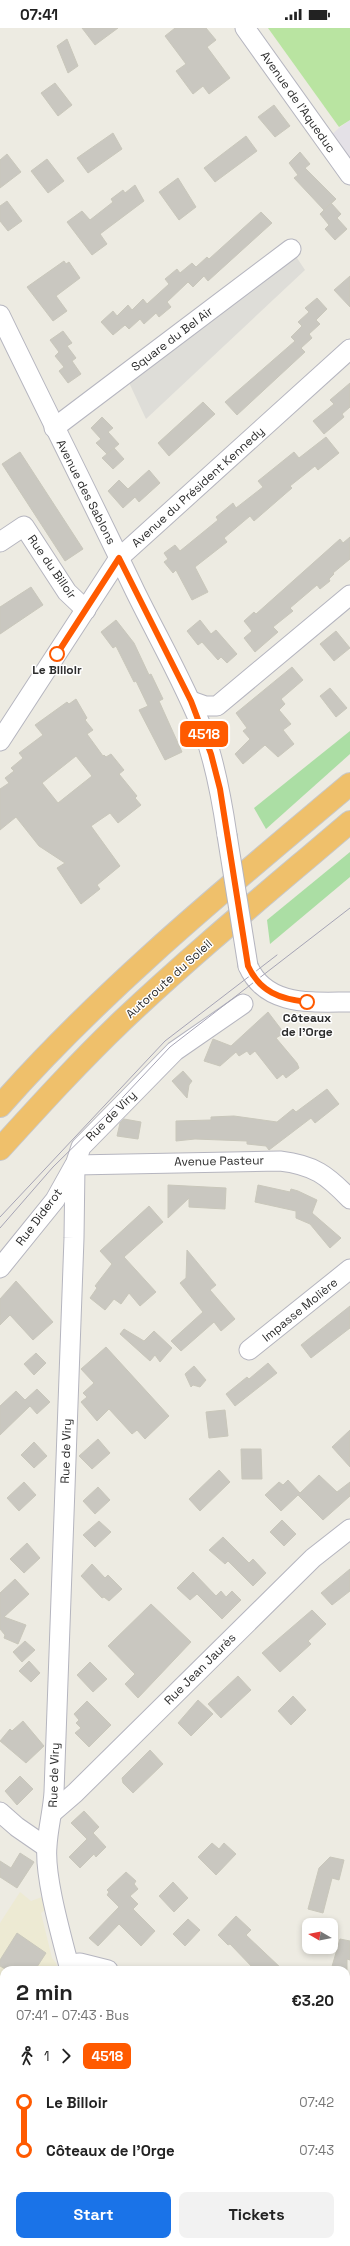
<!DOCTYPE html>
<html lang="en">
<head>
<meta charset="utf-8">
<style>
  body { margin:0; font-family:"Space Grotesk",sans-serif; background:#f2f2f2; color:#222; height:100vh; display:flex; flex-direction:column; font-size:15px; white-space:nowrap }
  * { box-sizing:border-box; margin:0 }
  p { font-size:13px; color:#767676 }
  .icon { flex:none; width:22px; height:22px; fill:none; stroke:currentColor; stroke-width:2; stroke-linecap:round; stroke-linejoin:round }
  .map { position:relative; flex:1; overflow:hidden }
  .details { position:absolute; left:0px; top:1938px; width:350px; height:280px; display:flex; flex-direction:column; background:#fff; border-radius:12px 12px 0 0; box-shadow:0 2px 6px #0003 }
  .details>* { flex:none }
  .badge { padding:0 8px; border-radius:6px; font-size:14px; line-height:26px }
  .needle { width:26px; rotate:279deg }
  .buttons { position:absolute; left:302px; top:1890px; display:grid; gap:8px }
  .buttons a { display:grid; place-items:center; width:36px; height:36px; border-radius:8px; background:#fff; box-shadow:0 2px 6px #0003; font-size:20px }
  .map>.badge { position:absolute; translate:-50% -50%; box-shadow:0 0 0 2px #fff }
  .legs { display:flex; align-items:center; gap:6px; height:44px; padding:0 16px; font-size:13px }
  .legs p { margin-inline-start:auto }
  .head { display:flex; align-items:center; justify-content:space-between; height:68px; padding:0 16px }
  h1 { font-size:22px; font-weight:800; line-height:30px }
  .action { display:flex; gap:8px; margin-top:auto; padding:8px 16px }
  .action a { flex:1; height:46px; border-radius:8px; background:#1a73e8; color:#fff; font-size:16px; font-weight:800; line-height:46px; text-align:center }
  .action a+a { background:#f2f2f2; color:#222 }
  ul { padding:0 16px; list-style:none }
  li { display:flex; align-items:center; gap:14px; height:48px; font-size:15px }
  li i { display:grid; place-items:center; width:6px; height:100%; margin:0 5px; background:currentColor }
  li i::after { content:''; width:10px; height:10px; margin:-5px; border:3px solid; border-radius:50%; background:#fff }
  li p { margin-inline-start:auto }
  li:first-child i { background:linear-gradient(#0000 50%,currentColor 0) }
  li:last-child i { background:linear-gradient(currentColor 50%,#0000 0) }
  .status { display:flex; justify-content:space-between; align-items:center; height:28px; padding:0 20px; background:#fff; direction:ltr }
  .status svg { height:11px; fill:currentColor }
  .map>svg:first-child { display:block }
</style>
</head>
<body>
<div class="status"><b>07:41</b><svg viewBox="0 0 49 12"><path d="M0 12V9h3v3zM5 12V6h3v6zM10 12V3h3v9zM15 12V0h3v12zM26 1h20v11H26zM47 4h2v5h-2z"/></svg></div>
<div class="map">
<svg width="350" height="2218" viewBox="0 0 350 2218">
  <rect width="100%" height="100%" fill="#edebe2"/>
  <path fill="#e4e1e7" d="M350,92V147L326,112L339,100Z"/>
  <path fill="#edead3" d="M20,1864L31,1873L42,1869L46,1881L41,1885L52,1930L56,1935L58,1942H4V2029L0,2026V1895Z"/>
  <g fill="#abdea4">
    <path d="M350,703V726L266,801L254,780Z"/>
    <path d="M350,824V849L270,916L267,892Z"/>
  </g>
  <path fill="#b9e4a1" d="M268,0H350V92L339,99Z"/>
  <path fill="#deddd8" d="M291,221L305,242L146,391L125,346Z"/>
  <g fill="#c9c7c0" stroke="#c9c7bb" fill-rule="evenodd">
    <path d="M82,0H118L95,17Z"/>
    <path d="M175,0H206L216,12L207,19L230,50L209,66L203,58L193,66L176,43L186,36L165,8Z"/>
    <path d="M67,11L78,38L68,45L57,18Z"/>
    <path d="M55,55L72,77L58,88L41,65Z"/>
    <path d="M274,77L290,98L275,109L258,89Z"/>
    <path d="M113,105L122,121L88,145L77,130Z"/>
    <path d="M246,108L257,123L215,154L204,140Z"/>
    <path d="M300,124L310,136L305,140L336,171L324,182L294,150L298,147L289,135Z"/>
    <path d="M7,126L21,144L0,160V132Z"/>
    <path d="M47,131L64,153L48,165L31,143Z"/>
    <path d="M178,150L196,179L179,192L159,164Z"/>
    <path d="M135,157L144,173L100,206L107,216L92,227L67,194L82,183L90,192L113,174L111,171L123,162L125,165Z"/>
    <path d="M7,173L22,193L8,203L0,193V178Z"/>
    <path d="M331,175L341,186L337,190L347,201L335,212L325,201L329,197L320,186Z"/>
    <path d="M261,184L272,195L208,253L204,248L193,259L188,254L167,274L171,279L159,289L156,285L144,296L140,291L129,301L125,297L113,307L101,294L113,283L117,288L128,277L132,282L143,271L147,276L169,256L165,251L177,241L180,245L192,235L196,239L207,229L209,231Z"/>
    <path d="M64,233L66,236L69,234L80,250L56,268L67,283L53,293L27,259Z"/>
    <path d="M350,248V279L334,262Z"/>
    <path d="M317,270L327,281L316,292L320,296L309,306L312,310L301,320L305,324L237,387L225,374L295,313L291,309L302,298L298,294L309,284L305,280Z"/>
    <path d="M63,303L72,315L67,318L76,330L72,333L81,346L68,355L59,343L64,339L55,328L59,324L50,312Z"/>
    <path d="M350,355V379L342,386L344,389L324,406L313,393L334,376L330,372Z"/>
    <path d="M203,374L215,386L169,428L158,415Z"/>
    <path d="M102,389L113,400L108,404L119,416L107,426L96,415L101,411L91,400Z"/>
    <path d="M326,409L339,425L318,442L315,438L290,458L292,460L254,493L250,488L224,510L227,514L195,539L208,564L192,572L176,542L173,545L164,534L168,531L164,525L175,517L180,523L218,492L216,489L233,475L236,480L263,459L258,453L294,424L299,430Z"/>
    <path d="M114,420L124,431L113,441L102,430Z"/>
    <path d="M20,424L83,521L65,533L2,436Z"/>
    <path d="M149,442L160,455L139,474L135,469L123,480L108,463L119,452L128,461Z"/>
    <path d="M350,509V531L333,545L334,546L329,551L330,553L320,561L317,557L290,580L293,583L273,599L278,604L255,624L244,610L252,603L244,593L254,584L256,586L340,511L343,515Z"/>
    <path d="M31,559L43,577L0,606V579Z"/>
    <path d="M116,592L134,615L149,647L151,646L163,671L159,673L182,724L165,732L139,682L148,678L136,653L134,654L116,618L113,620L101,604Z"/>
    <path d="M200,592L211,606L216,602L237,626L227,635L221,629L218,632L202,614L198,617L187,603Z"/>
    <path d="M336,603L350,620L334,633L320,616Z"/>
    <path d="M292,639L303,652L281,671L285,676L279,682L291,696L283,702L294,716L278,729L265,717L243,736L235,726L250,711L243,703L247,700L236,685Z"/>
    <path d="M330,660L347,680L336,689L320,668Z"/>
    <path d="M76,671L87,690L85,692L93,702L87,706L103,728L104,727L106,729L111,726L124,742L119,746L137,768L135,770L141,777L118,795L110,785L91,798L120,838L97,857L100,861L81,876L57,840L65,835L39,818L16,789L0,802V761L9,755L5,750L14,743L11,740L23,730L19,725L43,707L35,697L67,674L69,676ZM76,728L92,748L58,775L42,755Z"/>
    <path d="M268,984L284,1005L276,1010L297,1035L299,1040L286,1050L283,1046L277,1051L255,1023L250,1027L247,1023L239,1028L236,1024L220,1038L204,1033L213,1011L231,1018Z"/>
    <path d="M183,1043L192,1053L189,1057L187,1070L172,1053Z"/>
    <path d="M327,1061L339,1076L315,1095L311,1090L269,1122L266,1118L247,1116V1113L195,1111L176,1113V1093L211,1092V1089L234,1088L277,1094L293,1081L296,1084Z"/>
    <path d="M124,1091L141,1094L138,1111L117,1108L120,1095Z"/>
    <path d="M168,1157L226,1160L225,1181L189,1179V1170L168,1190Z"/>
    <path d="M258,1157L290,1164L291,1161L298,1163L317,1172L312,1185L341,1210L330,1220L310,1196L296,1190V1183L255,1174Z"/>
    <path d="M149,1178L163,1194L124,1229L156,1264L140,1278L129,1265L121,1276L114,1271L105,1282L90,1270L97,1260L95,1258L112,1236L100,1223Z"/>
    <path d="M187,1222L216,1257L210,1262L235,1291L221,1303L214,1294L181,1323L171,1313L203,1284L180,1255L186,1250Z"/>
    <path d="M16,1253L53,1294L33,1312L10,1287L0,1297V1271Z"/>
    <path d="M350,1278V1300L311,1330L301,1317Z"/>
    <path d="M124,1301L144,1313L154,1303L172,1320L160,1334L155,1327L150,1333L120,1306Z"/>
    <path d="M106,1319L169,1388L145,1411L137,1402L132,1406L109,1381L97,1393L81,1374L87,1369L83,1365L94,1355L81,1341Z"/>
    <path d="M36,1325L46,1335L34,1347L24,1336Z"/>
    <path d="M268,1335L277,1345L235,1378L226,1366L247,1349L249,1351Z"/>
    <path d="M194,1338L206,1352L200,1359L193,1357L191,1359L185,1346Z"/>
    <path d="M37,1361L50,1374L37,1386L30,1378L0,1407V1378L16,1363L25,1372Z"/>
    <path d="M225,1382L228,1408L209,1410L206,1384Z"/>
    <path d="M350,1402V1439L332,1419Z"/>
    <path d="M98,1411L110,1425L92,1441L79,1428Z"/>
    <path d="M34,1414L47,1428L34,1440L21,1427Z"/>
    <path d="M241,1421H261L262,1451H242Z"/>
    <path d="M219,1442L230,1454L200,1483L189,1471Z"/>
    <path d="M319,1447L337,1464L350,1454V1468L323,1492L298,1467L281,1483L265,1467L279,1454L283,1457L288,1452L300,1465Z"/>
    <path d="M24,1454L36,1467L19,1483L7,1470Z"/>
    <path d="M98,1459L110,1472L95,1486L83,1473Z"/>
    <path d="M282,1492L296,1506L284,1518L270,1504Z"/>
    <path d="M99,1493L111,1504L95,1519L83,1507Z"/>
    <path d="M223,1509L249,1535L253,1531L266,1545L253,1558L228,1533L225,1536L209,1522Z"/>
    <path d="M27,1515L40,1530L24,1545L10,1531Z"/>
    <path d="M92,1536L105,1550L108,1547L122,1561L109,1573L104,1569L102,1570L81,1548Z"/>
    <path d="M350,1541V1563L332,1577L321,1565Z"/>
    <path d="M193,1544L216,1568L221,1563L226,1569L232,1563L241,1572L222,1591L197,1566L190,1572L177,1560Z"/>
    <path d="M15,1551L29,1566L4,1589L26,1597L18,1616L4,1610L5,1607L0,1601V1565Z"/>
    <path d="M151,1576L191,1614L138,1670L125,1656L135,1646L108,1618Z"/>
    <path d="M312,1582L326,1596L308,1613L311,1616L280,1644L262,1625Z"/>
    <path d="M25,1613L35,1622L22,1634L13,1624Z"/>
    <path d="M29,1633L40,1645L31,1654L19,1643Z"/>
    <path d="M90,1634L107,1651L93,1664L77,1647Z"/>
    <path d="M238,1648L251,1662L221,1690L208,1676Z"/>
    <path d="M293,1668L306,1682L291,1697L278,1683Z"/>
    <path d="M198,1672L213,1686L191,1708L178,1695Z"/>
    <path d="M87,1673L111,1697L89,1719L75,1705L81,1700L76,1695L79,1692L74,1686Z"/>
    <path d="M23,1693L44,1718L26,1735L0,1713L10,1701L12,1703Z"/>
    <path d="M150,1722L163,1736L133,1765L123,1755L122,1750Z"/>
    <path d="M20,1748L33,1761L17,1777L5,1763Z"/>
    <path d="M84,1783L99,1799L93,1805L106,1819L96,1829L94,1826L80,1840L69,1829L87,1811L71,1795Z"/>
    <path d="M212,1815L219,1821L224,1815L236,1826L216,1847L198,1829Z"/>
    <path d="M20,1825L34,1834L17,1860L0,1849V1833L11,1840Z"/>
    <path d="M330,1829L344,1832L339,1852L332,1850L323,1885L308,1881L319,1840Z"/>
    <path d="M126,1844L136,1853L134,1856L138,1861L130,1868L138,1876L133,1881L155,1903L141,1918L119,1896L98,1918L89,1910L119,1879L107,1867L109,1864L107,1862Z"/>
    <path d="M173,1854L188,1870L174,1884L159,1868Z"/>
    <path d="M236,1888L251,1902L246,1907L283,1942H255L230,1916L228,1917L218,1907Z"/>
    <path d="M188,1891L200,1902L185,1918L173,1906Z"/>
    <path d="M17,1905L46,1925L35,1942H7L0,1938V1932Z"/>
    <path d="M340,1911L350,1913V1932L347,1931V1942H331Z"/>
  </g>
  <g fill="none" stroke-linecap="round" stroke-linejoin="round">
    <g stroke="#b5b5bf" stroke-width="21">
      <g id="street">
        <path d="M245,0L350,147"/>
        <path d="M0,287C45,380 91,471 135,563C158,610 185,656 204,705C216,738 222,773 227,807"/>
        <path d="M54,400L291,221"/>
        <path d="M0,514L24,498L67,564L86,582"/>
        <path d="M191,673L205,678H217L350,567"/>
        <path d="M0,713L119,530L350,321"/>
        <path d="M248,938C266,979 312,974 350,974"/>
        <path d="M75,1137L280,1133C314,1137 327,1147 350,1171"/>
        <path d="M0,1240L55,1172L74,1138"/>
        <path d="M249,1322L350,1241"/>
        <path d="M0,1784L17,1799L46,1819"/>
        <path d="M53,1784L75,1765L313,1530L350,1501"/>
        <path d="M69,1936L80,1935L108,1942"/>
        <path d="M70,1942C62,1910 44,1849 47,1818C48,1800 53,1782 54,1764L74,1210L75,1137L81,1119L175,1023L243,976"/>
        <path d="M346,1989L350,1990"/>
        <path d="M135,2214L136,2218"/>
      </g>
    </g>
    <g stroke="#c8c8c8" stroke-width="24">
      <g id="highway">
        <path d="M0,1078C105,959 229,858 350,756"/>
        <path d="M0,1121C40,1077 80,1033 123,992C196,923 274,859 350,794"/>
      </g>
    </g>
    <use href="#street" stroke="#fff" stroke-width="19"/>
    <use href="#highway" stroke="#efc06b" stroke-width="22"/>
    <g stroke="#a6a4b5" stroke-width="1">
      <path d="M0,1189L165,1013L277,927"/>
      <path d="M0,1200L53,1139L110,1083L170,1019L350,880"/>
    </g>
    <g stroke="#b5b5bf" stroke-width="21" stroke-linecap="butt">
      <path id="street-bridge" d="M227,807L248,938"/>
    </g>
    <use href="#street-bridge" stroke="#fff" stroke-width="19"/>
  </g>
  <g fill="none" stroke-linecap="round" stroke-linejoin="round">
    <g stroke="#fff" stroke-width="9">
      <path id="line-1" d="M57,626L119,530L191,673L211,726L220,761L248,938C260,964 280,971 307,974"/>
    </g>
    <use href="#line-1" stroke="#ff5a00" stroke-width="6"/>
  </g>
  <g fill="#fff" stroke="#ff5a00" stroke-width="2">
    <circle cx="57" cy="626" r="7"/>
    <circle cx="307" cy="974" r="7"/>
  </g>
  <g text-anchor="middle" stroke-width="3" stroke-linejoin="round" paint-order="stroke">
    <g font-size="12" fill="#2d2d2d" stroke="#fff">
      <text transform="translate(298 74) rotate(55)" y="4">Avenue de l'Aqueduc</text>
      <text transform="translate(172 311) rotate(-37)" y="4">Square du Bel Air</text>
      <text transform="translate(198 459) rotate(-42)" y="4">Avenue du Président Kennedy</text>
      <text transform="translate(86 464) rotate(63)" y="4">Avenue des Sablons</text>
      <text transform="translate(52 539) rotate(55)" y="4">Rue du Billoir</text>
      <text transform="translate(169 951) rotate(-42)" y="4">Autoroute du Soleil</text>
      <text transform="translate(111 1088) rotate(-45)" y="4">Rue de Viry</text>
      <text transform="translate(219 1133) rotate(-1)" y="4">Avenue Pasteur</text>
      <text transform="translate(39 1189) rotate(-53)" y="4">Rue Diderot</text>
      <text transform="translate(300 1282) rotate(-39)" y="4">Impasse Molière</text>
      <text transform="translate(66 1423) rotate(-88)" y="4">Rue de Viry</text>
      <text transform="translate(200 1641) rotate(-45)" y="4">Rue Jean Jaurès</text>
      <text transform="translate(54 1747) rotate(-88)" y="4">Rue de Viry</text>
    </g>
    <g font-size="12" font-weight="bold" fill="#2d2d2d" stroke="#fff">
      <text x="57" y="646">Le Billoir</text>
      <text x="307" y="994">Côteaux<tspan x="307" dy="14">de l'Orge</tspan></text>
    </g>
  </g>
</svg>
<div class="buttons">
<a><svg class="needle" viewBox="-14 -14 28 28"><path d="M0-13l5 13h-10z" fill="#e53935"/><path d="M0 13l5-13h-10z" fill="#767676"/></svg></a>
</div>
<b class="badge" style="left:204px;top:706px;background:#ff5a00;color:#fff">4518</b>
<section class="details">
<div class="head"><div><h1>2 min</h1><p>07:41 – 07:43 · Bus</p></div><b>€3.20</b></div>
<div class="legs"><svg class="icon" aria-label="walk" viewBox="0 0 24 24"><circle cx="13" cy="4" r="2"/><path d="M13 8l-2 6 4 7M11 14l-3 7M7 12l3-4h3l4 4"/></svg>1<svg class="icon" aria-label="forward" viewBox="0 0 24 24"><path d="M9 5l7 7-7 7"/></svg><b class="badge" style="background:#ff5a00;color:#fff">4518</b></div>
<ul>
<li><i style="color:#ff5a00"></i><b>Le Billoir</b><p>07:42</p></li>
<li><i style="color:#ff5a00"></i><b>Côteaux de l'Orge</b><p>07:43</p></li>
</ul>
<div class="action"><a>Start</a><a>Tickets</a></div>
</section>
</div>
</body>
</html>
